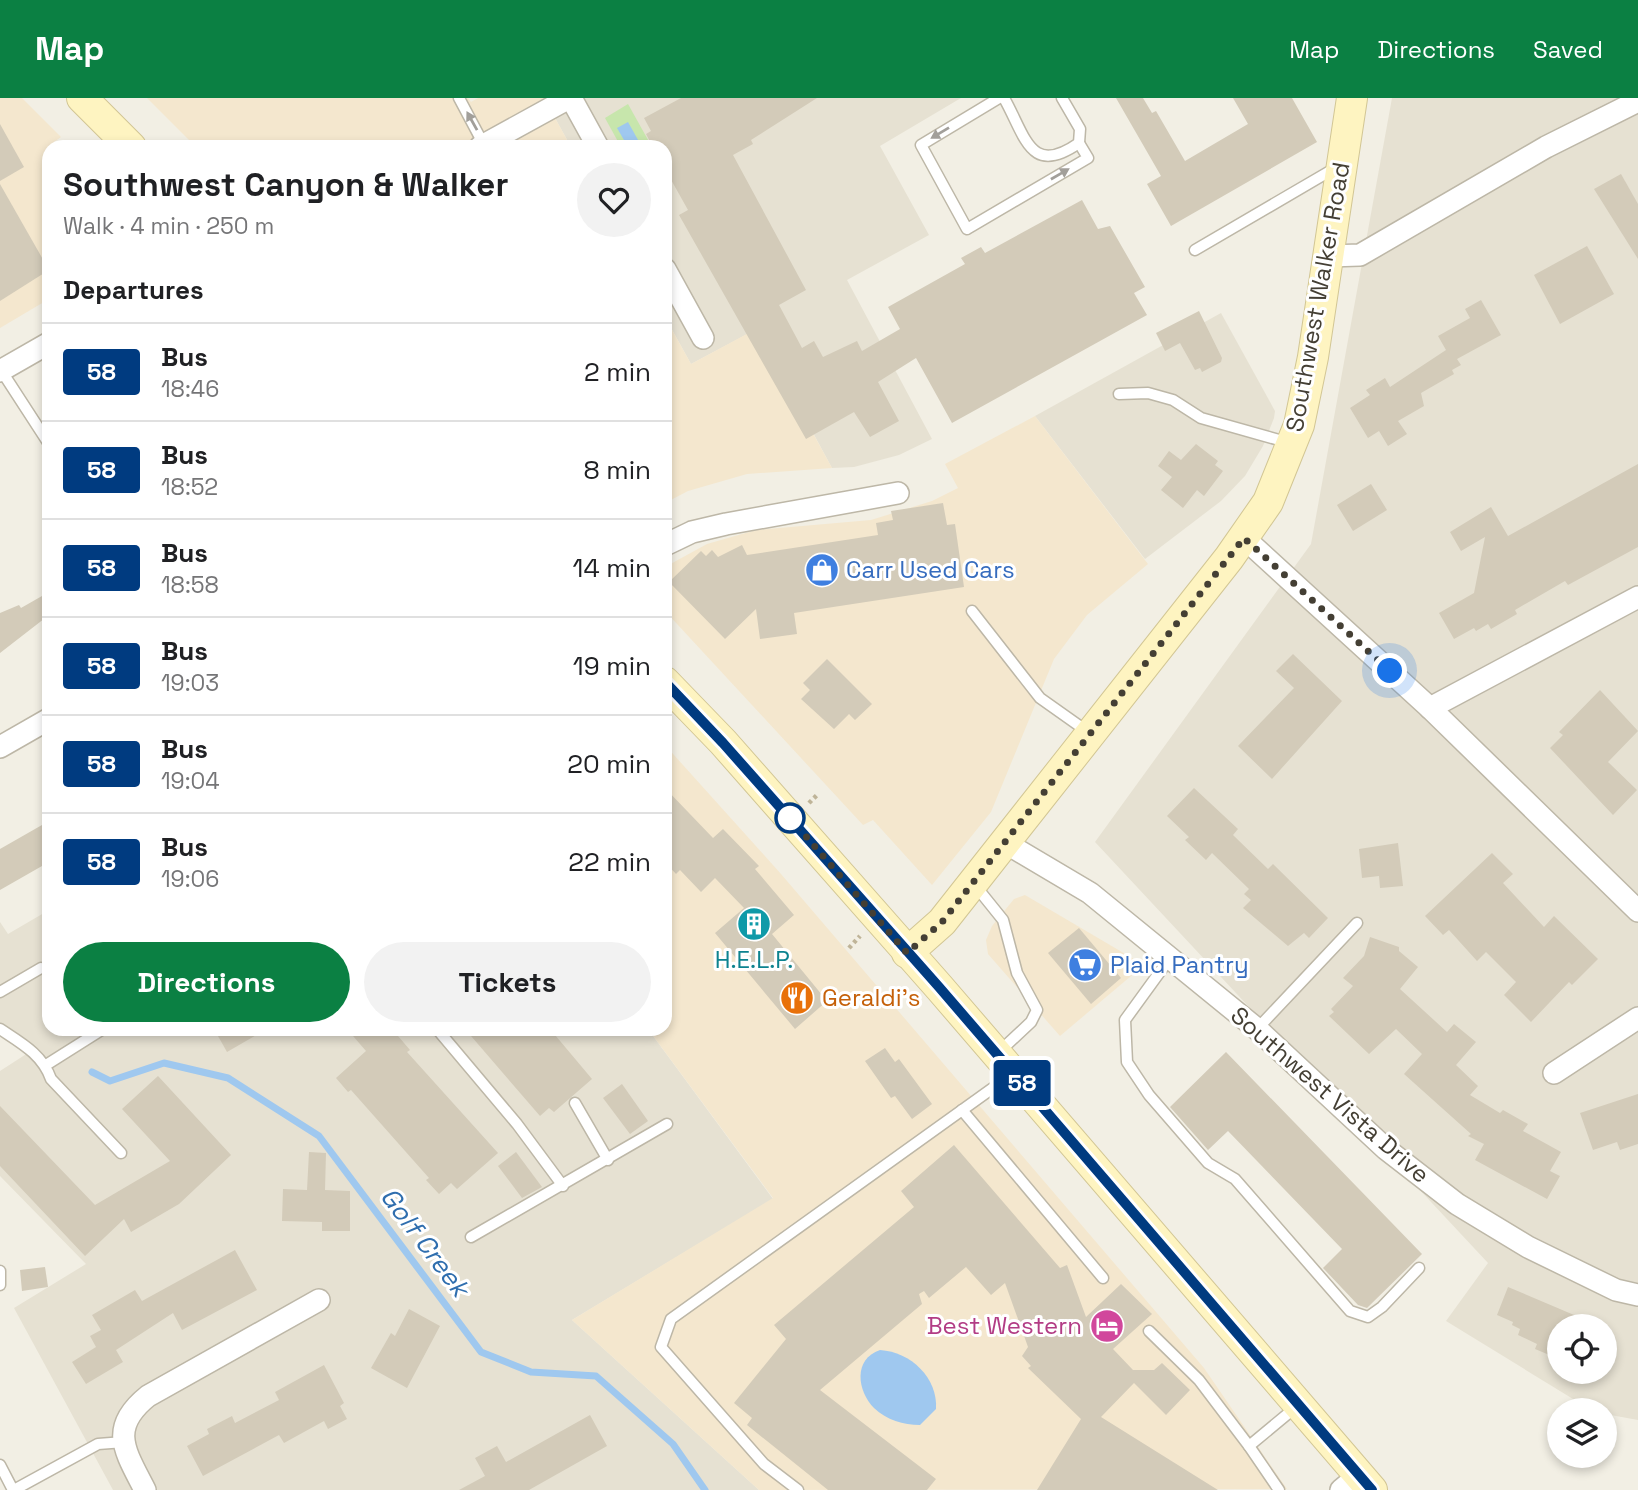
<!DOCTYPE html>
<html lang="en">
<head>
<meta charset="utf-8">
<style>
  body { margin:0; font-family:"Space Grotesk",sans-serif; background:#f2f2f2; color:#202124; height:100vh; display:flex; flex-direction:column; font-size:26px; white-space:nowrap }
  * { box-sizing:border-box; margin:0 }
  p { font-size:23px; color:#757577 }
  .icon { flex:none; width:38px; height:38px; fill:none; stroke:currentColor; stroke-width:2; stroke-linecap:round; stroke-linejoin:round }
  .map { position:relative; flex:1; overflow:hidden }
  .details { position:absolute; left:42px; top:42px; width:630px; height:896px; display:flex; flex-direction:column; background:#fff; border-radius:21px; box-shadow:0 4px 10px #0003 }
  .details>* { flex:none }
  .badge { padding:0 14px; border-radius:5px; font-size:24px; line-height:46px }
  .fabs { position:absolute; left:1547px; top:1216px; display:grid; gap:14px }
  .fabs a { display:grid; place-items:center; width:70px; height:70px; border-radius:50%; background:#fff; box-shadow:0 4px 10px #0003; font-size:35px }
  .you { position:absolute; width:35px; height:35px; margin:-18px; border:5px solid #fff; border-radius:50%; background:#1a73e8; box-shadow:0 0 0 10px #1a73e833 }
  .map>.badge { position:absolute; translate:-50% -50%; box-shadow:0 0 0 4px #fff }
  h2 { padding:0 21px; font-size:26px; line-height:63px }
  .round { display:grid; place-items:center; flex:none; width:74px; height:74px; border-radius:37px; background:#f2f2f2 }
  .overview { display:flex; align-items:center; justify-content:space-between; height:119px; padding:0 21px }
  h1 { font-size:33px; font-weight:700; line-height:52px }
  .primary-button { display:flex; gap:14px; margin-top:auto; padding:14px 21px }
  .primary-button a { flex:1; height:80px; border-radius:42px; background:#0b8043; color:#fff; font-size:28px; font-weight:700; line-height:80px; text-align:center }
  .primary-button a+a { background:#f2f2f2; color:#202124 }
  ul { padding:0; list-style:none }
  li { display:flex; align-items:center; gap:21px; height:98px; padding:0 21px; border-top:2px solid #e0e0e0 }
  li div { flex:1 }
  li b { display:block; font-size:26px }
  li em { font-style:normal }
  li .badge { min-width:77px; font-weight:700; text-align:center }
  header { display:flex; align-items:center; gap:42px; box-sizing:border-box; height:98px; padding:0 35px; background:#0b8043; color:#fff }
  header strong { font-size:33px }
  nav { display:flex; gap:38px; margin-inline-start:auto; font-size:24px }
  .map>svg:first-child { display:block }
</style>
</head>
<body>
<header>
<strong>Map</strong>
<nav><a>Map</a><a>Directions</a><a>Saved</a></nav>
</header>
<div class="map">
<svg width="1638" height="1392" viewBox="0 0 1638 1392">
  <rect width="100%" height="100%" fill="#f2efe4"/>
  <g fill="#e6e1d2" fill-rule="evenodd">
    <path d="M544,0H961L880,48L929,137L847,182L932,341L899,357L854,369L832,370L757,231L691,266L665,219V49H571Z"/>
    <path d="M1392,0H1638V1322L1605,1316V1312H1591L1446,1223L1488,1165L1095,744L1311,446ZM1559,1228H1605V1274H1559Z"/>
    <path d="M1221,215L1275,313L1274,320L1263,348L1245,378L1221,403L1145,461L1035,318Z"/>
    <path d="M49,812V931H648L773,1101L572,1222L759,1392H113L14,1210L86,1166L0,1078V973L31,953L0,930V824L8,836Z"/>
  </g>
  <g fill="#f4e7ce">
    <path d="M0,0H22L61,39L54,44L59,49H49V201L0,230Z"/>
    <path d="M147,0H468L471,4L478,0H544L571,49H196Z"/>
    <path d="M665,219L691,266L756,231L832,370L747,376L688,393L665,405Z"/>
    <path d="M1035,318L1148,466L1087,517L1054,561L991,714L932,787L873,722L863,727L665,513V469L707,446L756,432L871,422L932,403L958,390L945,366Z"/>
    <path d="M665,647L781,776L1204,1270L1287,1391L759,1392L572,1222L773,1100L648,931H665Z"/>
    <path d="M1025,797L1144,867L1060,938L988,856L986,842L992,828L1014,801Z"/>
  </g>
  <path fill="#c7e6ac" d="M628,6L652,49H621L605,20Z"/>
  <g fill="#9fc8ef">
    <path d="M628,24L642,49H628L617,30Z"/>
    <path d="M880,1252C911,1254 938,1280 936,1311L920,1327C903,1327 887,1322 874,1310C857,1293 853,1261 880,1252Z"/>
  </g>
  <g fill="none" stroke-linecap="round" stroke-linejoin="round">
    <path stroke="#9fc8ef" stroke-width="7" d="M92,974L110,983L164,965L228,980L319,1038L481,1254L531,1274L596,1278L673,1346L705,1392"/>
  </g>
  <g fill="#d3cbb9">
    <path d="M681,0H817L751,42L753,46L733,57L806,192L779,207L802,250L814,243L823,259L857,243L862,253L900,231L888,209L965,166L961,160L981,149L985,155L1082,102L1098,131L1110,128L1145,189L1134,195L1147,217L952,325L916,260L878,284L899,323L870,339L854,314L806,341L679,117L688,112L665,71V49H653L646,36L651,33L644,20Z"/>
    <path d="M1116,0H1143L1152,15L1156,13L1185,63L1248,26L1233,0H1292L1317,44L1171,128L1147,86L1161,78Z"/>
    <path d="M0,26L24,69L0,83Z"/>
    <path d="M1621,76L1638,106V161L1594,91Z"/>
    <path d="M0,86L49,172L0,203Z"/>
    <path d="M1587,148L1614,196L1560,226L1534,177Z"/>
    <path d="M1481,202L1501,237L1457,261L1461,267L1452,272L1454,276L1421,295L1424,308L1398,323L1407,336L1388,348L1379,333L1368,340L1350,310L1370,297L1366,292L1385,280L1390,289L1446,252L1438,238L1470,220L1465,211Z"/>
    <path d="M1199,213L1222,260L1221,264L1202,274L1200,270L1195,272L1180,245L1165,253L1156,235Z"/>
    <path d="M1196,346L1218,363L1215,367L1223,373L1204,398L1197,392L1183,410L1161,392L1172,379L1158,368L1169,353L1181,362Z"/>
    <path d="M1638,366V449L1568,487L1565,483L1515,512L1517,516L1491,531L1488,526L1476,533L1474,530L1454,541L1439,515L1474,495L1485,439L1461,453L1450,434L1491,409L1508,438Z"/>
    <path d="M1371,386L1387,412L1353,433L1337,407Z"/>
    <path d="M943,405L947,427L955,426L964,489L794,515L797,536L760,541L756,511L725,541L669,484L701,453L706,458L712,452L718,459L742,447L747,457L878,437L876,425L893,422L891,413Z"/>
    <path d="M49,494V517L0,555V515L19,507L21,510Z"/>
    <path d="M1293,556L1342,603L1272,681L1238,648L1294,590L1276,573Z"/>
    <path d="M827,561L872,606L855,622L849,616L834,631L801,601L810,592L803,585Z"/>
    <path d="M1600,592L1638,633L1608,664L1637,692L1613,717L1550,650L1563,637L1559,634Z"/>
    <path d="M665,690L713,740L723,731L759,768L755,771L794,817L772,836L827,903L795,931L715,835L744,810L715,780L701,794L680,772L676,776L665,764Z"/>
    <path d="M1194,690L1238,731L1233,737L1268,771L1273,766L1328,820L1309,840L1304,835L1288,848L1243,810L1251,802L1244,796L1249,791L1212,755L1206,762L1185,742L1189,739L1167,718Z"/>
    <path d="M49,723V764L0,792V751Z"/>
    <path d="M1398,745L1403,788L1380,790L1379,778L1362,780L1359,751Z"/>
    <path d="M1492,755L1513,776L1503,785L1544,829L1554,818L1598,861L1572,887L1569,884L1531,924L1504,897L1516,884L1486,854L1477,863L1449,832L1443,837L1425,818Z"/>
    <path d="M1079,830L1121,880L1091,906L1048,855Z"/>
    <path d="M1370,839L1399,849V853L1418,869L1400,891L1447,934L1454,926L1476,944L1456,967L1478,988L1470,997L1500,1015L1503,1012L1528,1026L1523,1033L1561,1054L1550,1073L1560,1078L1547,1101L1475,1062L1484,1046L1468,1038L1471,1036L1404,976L1422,956L1396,931L1369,956L1329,918L1334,914L1331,911L1353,888L1343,880L1364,858Z"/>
    <path d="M214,931H267L227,954Z"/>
    <path d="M347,931H392L410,952L407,954L498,1055L457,1091L451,1085L439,1096L426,1082L429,1080L351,992L348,994L336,980L366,953Z"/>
    <path d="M465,931H550L592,981L554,1014L549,1010L540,1018Z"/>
    <path d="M885,950L895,964L899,961L932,1006L912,1021L895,998L891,1000L865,963Z"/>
    <path d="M1226,954L1422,1156L1367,1210L1358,1207L1323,1170L1342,1151L1228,1033L1208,1052L1170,1009Z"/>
    <path d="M158,978L231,1057L179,1106L131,1134L124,1121L85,1158L0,1068V1008L95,1107L170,1063L122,1011Z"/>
    <path d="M622,986L648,1023L630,1036L603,1000Z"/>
    <path d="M1638,996V1046L1620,1052L1617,1044L1593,1052L1580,1015Z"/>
    <path d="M954,1047L1060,1170L1067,1167L1086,1219L1121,1186L1152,1216L1113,1251L1133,1272H1154L1162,1265L1190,1292L1166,1317L1134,1285L1101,1319L1218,1392H1037L1081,1321L1028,1270L1031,1268L1022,1258L1028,1249L1005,1185L991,1197L966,1169L929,1200L924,1193L919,1196L922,1206L820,1292L936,1381L927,1392H828L747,1327L752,1320L734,1305L786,1241L774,1227L914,1109L901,1093Z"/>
    <path d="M309,1054L326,1055L325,1092L350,1093V1133H322V1124L282,1123L283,1091L307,1092Z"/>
    <path d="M516,1054L542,1089L522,1100L498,1068Z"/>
    <path d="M235,1152L257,1192L182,1232L173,1215L116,1252L123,1264L86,1286L72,1264L96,1249L90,1238L101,1232L92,1217L135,1192L142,1203Z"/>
    <path d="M45,1169L48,1189L22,1193L20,1172Z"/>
    <path d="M1508,1189L1534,1200L1600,1228H1559V1261L1535,1251L1537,1246L1518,1237L1520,1231L1512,1227L1513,1224L1497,1217Z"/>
    <path d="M409,1211L440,1228L407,1290L371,1270L391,1235L395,1238Z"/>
    <path d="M324,1267L344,1305L340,1308L347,1321L328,1331L324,1323L284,1345L279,1337L203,1378L187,1348L209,1336L207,1331L232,1318L235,1325L279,1302L275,1294Z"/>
    <path d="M590,1317L607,1348L529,1392H459L485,1378L475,1360L497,1348L506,1364Z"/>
  </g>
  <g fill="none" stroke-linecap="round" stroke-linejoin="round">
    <g stroke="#bdb7a7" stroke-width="13">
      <g id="lane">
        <path d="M459,0L484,47"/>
        <path d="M999,0L921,47L967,131L1088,60L1079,45"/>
        <path d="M1004,0C1026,39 1030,79 1079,45L1080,31L1062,0"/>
        <path d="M1195,152L1337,69"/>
        <path d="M41,250L49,262"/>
        <path d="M1,272L49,346"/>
        <path d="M1119,296L1148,295L1173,302L1201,320L1290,345"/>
        <path d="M972,513L1040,600L1088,634"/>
        <path d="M974,786L1003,822L1017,875L1037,912L1031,924L999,954"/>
        <path d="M1170,860L1125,922L1127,964L1149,997L1208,1065L1235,1081L1350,1213L1368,1219L1382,1209L1419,1170"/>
        <path d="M0,894L41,870"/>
        <path d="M0,931C21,945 42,956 51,981L121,1055"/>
        <path d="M437,931L517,1026L563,1088"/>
        <path d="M1257,931L1357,825"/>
        <path d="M46,967L103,931"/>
        <path d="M575,1005L608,1062"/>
        <path d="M962,1012L1103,1180"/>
        <path d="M471,1139L667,1026"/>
        <path d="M0,1173V1187"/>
        <path d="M1149,1233L1199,1282L1249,1348"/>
        <path d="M0,1367L13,1392"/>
        <path d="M14,1392L98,1346L124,1344"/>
        <path d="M798,1392L764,1366L661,1249L671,1221L1011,977"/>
        <path d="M1279,1392L1249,1348L1296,1309"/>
      </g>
    </g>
    <g stroke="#bdb7a7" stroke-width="24">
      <g id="street">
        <path d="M571,0L598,49"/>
        <path d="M480,49L569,0"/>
        <path d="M1329,158L1360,157L1546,49L1638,3"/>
        <path d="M665,171L703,240"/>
        <path d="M0,273L49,245"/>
        <path d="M1244,440L1430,610L1638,813"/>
        <path d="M665,447L692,434L726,426L898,395"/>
        <path d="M1430,610L1638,499"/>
        <path d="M0,649L49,621"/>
        <path d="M1004,744L1090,795L1257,931L1386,1051L1457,1106L1528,1149L1616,1192L1638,1197"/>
        <path d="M1554,975L1638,920"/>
        <path d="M145,1392C125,1353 108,1330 148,1298L319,1202"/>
        <path d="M1341,1392L1359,1377"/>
      </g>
    </g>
    <g stroke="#d2c694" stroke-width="32">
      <g id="secondary">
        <path d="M82,0L131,49"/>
        <path d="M665,584L723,644L939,889L1372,1392"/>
        <path d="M907,855L942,824L1229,460L1268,404L1299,327L1313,259L1352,0"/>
      </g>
    </g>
    <g stroke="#bfb498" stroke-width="4.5" stroke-dasharray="3.5 3.5" stroke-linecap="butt">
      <path d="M809,705L818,696"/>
      <path d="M849,850L860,838"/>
    </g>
    <use href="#lane" stroke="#fff" stroke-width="10"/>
    <use href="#street" stroke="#fff" stroke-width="21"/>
    <use href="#secondary" stroke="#fef4c1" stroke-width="30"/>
  </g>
  <defs><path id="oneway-solid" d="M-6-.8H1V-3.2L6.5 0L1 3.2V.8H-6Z" transform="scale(1.75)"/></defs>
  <g fill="#a29f9a">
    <use href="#oneway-solid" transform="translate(472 23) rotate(-119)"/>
    <use href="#oneway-solid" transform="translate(940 35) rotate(149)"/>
    <use href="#oneway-solid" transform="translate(1060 76) rotate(-30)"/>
  </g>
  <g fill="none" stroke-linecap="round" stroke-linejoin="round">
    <g stroke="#fff" stroke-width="16">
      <path id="line" d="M665,584L723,645L939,889L1372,1392"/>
    </g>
    <use href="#line" stroke="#003b80" stroke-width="10"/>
    <path stroke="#443f34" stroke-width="7" stroke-dasharray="0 12.6" d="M790,720L907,855L942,824L1244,440L1390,573"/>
  </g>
  <defs>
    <g id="shop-disc" transform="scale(1.75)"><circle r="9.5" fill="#3f7fe0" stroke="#fff"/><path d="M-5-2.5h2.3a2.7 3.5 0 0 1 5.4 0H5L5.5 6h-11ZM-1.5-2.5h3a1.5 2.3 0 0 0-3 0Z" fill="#fff"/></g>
    <g id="building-disc" transform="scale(1.75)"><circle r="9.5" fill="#0f9aa8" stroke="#fff"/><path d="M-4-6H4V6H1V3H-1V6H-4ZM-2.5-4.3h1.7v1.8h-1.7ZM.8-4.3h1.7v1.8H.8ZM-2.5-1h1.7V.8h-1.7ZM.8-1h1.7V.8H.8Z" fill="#fff"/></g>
    <g id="supermarket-disc" transform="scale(1.75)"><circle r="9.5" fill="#3f7fe0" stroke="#fff"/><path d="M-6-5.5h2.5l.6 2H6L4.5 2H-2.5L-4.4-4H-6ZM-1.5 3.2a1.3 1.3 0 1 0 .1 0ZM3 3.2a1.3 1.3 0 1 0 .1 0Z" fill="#fff"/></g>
    <g id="restaurant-disc" transform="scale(1.75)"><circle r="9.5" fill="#e8710a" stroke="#fff"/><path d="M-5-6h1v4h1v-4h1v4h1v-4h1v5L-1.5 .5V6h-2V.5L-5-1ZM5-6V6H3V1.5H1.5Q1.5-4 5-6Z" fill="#fff"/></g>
    <g id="hotel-disc" transform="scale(1.75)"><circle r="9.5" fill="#d1479c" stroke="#fff"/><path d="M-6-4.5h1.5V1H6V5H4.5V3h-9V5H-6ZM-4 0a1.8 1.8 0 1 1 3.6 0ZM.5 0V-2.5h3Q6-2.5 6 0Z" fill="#fff"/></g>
  </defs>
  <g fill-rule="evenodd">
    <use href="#shop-disc" x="822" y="472"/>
    <use href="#building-disc" x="754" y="826"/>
    <use href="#supermarket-disc" x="1085" y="867"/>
    <use href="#restaurant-disc" x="797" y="900"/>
    <use href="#hotel-disc" x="1107" y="1228"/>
  </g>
  <circle fill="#fff" stroke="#003b80" stroke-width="3.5" cx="790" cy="720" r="14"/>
  <g text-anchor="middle" stroke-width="6" stroke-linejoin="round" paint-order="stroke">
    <g font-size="24" fill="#443f34" stroke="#fff">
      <text transform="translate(1318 199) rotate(-80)" y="8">Southwest Walker Road</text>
      <text transform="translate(1330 997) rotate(41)" y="8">Southwest Vista Drive</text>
    </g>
    <g font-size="24" fill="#366cbe" stroke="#fff" text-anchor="start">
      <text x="846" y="480">Carr Used Cars</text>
      <text x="1110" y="875">Plaid Pantry</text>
    </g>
    <g font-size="24" fill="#0d838f" stroke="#fff">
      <text x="754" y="870">H.E.L.P.</text>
    </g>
    <g font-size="24" fill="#c56008" stroke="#fff" text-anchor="start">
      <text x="822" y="908">Geraldi's</text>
    </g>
    <g font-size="24" fill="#b23c85" stroke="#fff" text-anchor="end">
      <text x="1082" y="1236">Best Western</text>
    </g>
    <g font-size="26" font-style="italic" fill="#2f6eae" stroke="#fff">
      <text transform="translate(425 1144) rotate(53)" y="9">Golf Creek</text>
    </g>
  </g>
</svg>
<div class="fabs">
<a><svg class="icon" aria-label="locate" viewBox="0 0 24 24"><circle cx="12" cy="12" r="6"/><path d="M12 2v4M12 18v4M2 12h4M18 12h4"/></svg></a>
<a><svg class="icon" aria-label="layers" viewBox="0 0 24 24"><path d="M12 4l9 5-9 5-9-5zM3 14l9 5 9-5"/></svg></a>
</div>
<div class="you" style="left:1390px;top:573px"></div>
<b class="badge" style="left:1022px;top:985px;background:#003b80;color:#fff">58</b>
<section class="details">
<div class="overview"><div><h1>Southwest Canyon &amp; Walker</h1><p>Walk · 4 min · 250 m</p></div><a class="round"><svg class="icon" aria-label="heart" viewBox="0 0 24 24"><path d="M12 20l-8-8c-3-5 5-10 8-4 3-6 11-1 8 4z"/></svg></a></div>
<h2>Departures</h2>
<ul>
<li><span class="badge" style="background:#003b80;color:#fff">58</span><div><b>Bus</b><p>18:46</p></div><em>2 min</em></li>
<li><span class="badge" style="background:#003b80;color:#fff">58</span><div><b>Bus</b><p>18:52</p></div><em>8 min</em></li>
<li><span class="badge" style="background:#003b80;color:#fff">58</span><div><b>Bus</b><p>18:58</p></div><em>14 min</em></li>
<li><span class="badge" style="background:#003b80;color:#fff">58</span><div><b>Bus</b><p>19:03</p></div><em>19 min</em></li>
<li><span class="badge" style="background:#003b80;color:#fff">58</span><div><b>Bus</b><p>19:04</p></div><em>20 min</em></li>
<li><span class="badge" style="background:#003b80;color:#fff">58</span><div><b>Bus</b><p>19:06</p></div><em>22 min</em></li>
</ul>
<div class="primary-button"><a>Directions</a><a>Tickets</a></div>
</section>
</div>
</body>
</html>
